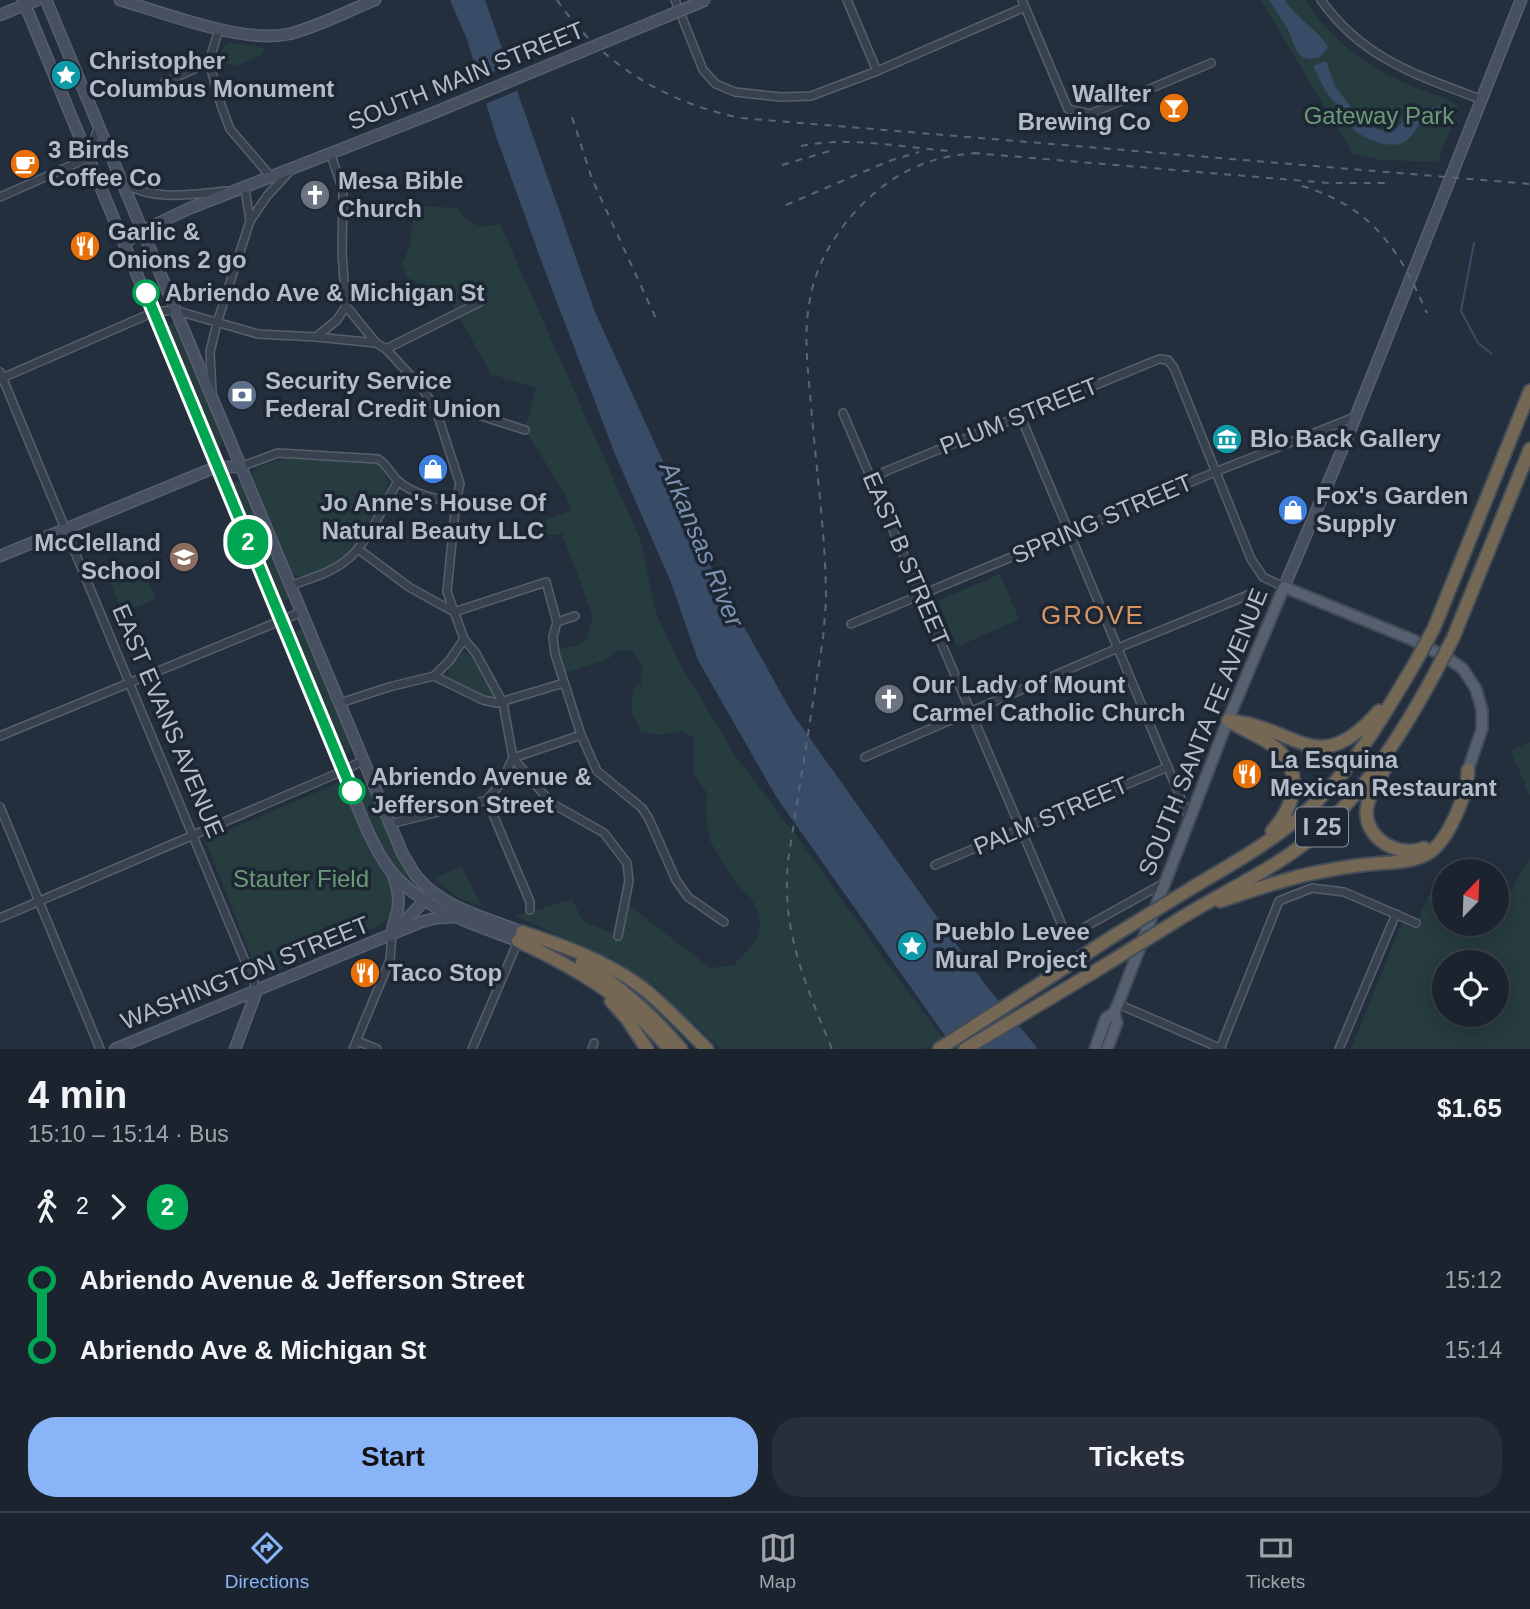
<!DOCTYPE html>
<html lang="en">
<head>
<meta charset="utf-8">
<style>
  body { margin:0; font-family:Helvetica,sans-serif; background:#282f3a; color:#f1f3f6; height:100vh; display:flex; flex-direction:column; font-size:26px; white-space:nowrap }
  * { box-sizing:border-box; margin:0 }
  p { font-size:23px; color:#a0a4aa }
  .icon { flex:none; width:38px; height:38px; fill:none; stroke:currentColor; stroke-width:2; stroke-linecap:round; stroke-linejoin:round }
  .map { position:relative; height:1049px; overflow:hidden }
  .sheet { display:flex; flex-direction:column; background:#1b232e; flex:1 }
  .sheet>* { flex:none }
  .badge { padding:0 14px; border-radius:23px; font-size:24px; line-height:46px }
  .needle { width:46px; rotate:23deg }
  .fabs { position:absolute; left:1432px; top:859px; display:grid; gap:14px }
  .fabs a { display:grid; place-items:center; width:77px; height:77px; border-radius:50%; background:#1b232e; box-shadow:0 4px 18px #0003,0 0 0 2px #39404a; font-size:35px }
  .map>.badge { position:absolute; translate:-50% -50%; box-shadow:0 0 0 4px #fff }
  .legs { display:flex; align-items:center; gap:10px; height:77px; padding:0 28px; font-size:23px }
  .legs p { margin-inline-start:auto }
  .summary { display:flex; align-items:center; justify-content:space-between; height:119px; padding:0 28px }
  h1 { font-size:38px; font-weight:600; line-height:52px }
  .button { display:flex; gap:14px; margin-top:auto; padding:14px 28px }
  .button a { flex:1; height:80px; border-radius:28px; background:#8ab4f8; color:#111; font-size:28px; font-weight:600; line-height:80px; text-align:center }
  .button a+a { background:#282f3a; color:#f1f3f6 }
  ul { padding:0 28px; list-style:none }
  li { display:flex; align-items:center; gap:24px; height:70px; font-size:26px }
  li i { display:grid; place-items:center; width:10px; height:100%; margin:0 9px; background:currentColor }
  li i::after { content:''; width:18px; height:18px; margin:-9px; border:5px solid; border-radius:50%; background:#1b232e }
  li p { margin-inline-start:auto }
  li:first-child i { background:linear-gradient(#0000 50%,currentColor 0) }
  li:last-child i { background:linear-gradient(currentColor 50%,#0000 0) }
  .dock { display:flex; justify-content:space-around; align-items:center; height:98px; border-top:2px solid #39404a; background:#1b232e; font-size:19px; color:#a0a4aa }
  .dock a { display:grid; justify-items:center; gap:4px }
  .dock .selected { color:#8ab4f8 }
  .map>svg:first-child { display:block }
</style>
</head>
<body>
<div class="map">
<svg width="1530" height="1049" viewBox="0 0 1530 1049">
  <rect width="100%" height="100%" fill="#242f3e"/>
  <g fill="#263c3f" fill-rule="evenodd">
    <path d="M1261,0H1305C1331,40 1366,66 1409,85C1425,92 1445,96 1459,106L1438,162L1380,160L1352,153Z"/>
    <path d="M230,43L266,48L260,56L235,66L219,61L223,48Z"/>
    <path d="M415,206L458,208C467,226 482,229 500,224L640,539L656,613L679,662L736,757L801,842L889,966L943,1038L924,1049H720L656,987L614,960L515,916L567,901L571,898L583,921L618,936L625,902L710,968L734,965C741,957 750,948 756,939C766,923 755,895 738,887L710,841L706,816L707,793L693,772L694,737L680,731L658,735L641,731L631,711L634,688L641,684L642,666L633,651L620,650L606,660L561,674L554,649L575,646L587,639L593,616L562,534L547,535L541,521L571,511L565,494L525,430L536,388L491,374L443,288L424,286L407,278L402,264L410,246Z"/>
    <path d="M171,323L176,325L221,432L222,441L219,448L215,447L165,329Z"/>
    <path d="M285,458L375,463C386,470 390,477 387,491C374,512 363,539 344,555C332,566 315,572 300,578L293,574L252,475L256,467Z"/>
    <path d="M234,481L242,483L289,596L288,599L281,602L278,599L230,485Z"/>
    <path d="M143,568L156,599L122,613L110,581Z"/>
    <path d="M1000,574L1019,619L957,647L938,601Z"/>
    <path d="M301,629L329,693L319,697L293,636L294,632Z"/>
    <path d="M462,653H469L493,693V699L449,679L448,669Z"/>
    <path d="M330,694L352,748L347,754L343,753L320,698Z"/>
    <path d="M1530,742V795L1524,787L1525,783L1510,751Z"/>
    <path d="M340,782L369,849L394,889L393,912L383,923L260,978L205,840Z"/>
    <path d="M364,783L367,784L396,854L416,886C386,872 369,819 357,789L358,786Z"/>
    <path d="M1530,858V1049H1351L1404,918L1416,923L1429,894L1444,900V924H1496V916ZM1444,962H1496V1015H1444Z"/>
    <path d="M461,866L482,906L460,899L434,879Z"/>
  </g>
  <g fill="#394c67">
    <path d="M450,0H485L595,312L713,571L792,713L984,983L1038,1049H957L941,1030L777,798L698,660L670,580L615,454L545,271L495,133L467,39Z"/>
    <path d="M1269,0H1285C1296,19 1322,32 1328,48L1320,57L1309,59L1302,57L1297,51L1287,28Z"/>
    <path d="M1326,61L1335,86L1364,125L1385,131L1395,130L1412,111L1446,105L1447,118C1407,117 1423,133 1402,143C1390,149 1365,139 1355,131C1349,126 1348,118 1344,112C1341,107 1336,104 1332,100C1324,90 1319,77 1313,66Z"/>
  </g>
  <path fill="#242f3e" d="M512,64L521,89L483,105L475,80Z"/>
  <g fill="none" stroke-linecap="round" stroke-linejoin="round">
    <path stroke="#394c67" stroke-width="2" d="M1474,243L1461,311L1478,343L1492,354"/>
    <g stroke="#565f6c" stroke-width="10">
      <g id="street">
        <path d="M675,0L703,70L716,84L735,92L781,97L811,96L877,71L1025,7"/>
        <path d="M847,0L877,71"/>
        <path d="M1022,0L1068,109L1090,114L1211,63"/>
        <path d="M1321,0C1362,58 1416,75 1480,99"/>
        <path d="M219,29L209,62L221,105L230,129L272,178"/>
        <path d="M161,87L164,83L209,62"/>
        <path d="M331,155L343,191L342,254L346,306L376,343L386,349L421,387L435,407L460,484L456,501L447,592L464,639L475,652L503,703L513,758L501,783L487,800L390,824"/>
        <path d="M123,183C154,202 193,194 227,191"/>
        <path d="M245,189L250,221"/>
        <path d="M0,197L88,158L98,128"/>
        <path d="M316,337L376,343"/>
        <path d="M386,349L480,302"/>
        <path d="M0,372L257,990"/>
        <path d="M0,379L154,312L174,310L258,334L316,337L337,320L346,306"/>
        <path d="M212,391L210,352L217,323L250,221L267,196L290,171"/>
        <path d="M435,407L447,405L525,430"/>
        <path d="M843,413L1067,937L1164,883"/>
        <path d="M1020,415L1189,818"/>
        <path d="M240,467L278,453L378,459C387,464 390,473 397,480C412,494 436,500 456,501"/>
        <path d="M874,481L884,472L1159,359L1168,360L1174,368L1251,559L1263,577L1284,587"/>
        <path d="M358,549L409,587L454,612L546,582L557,622L553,637L555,654L581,735L597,771L642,808L649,819L676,880L688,897L724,922"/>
        <path d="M290,586C308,579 328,574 344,562C367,546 384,505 398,481"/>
        <path d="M557,622L575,616"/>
        <path d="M851,624L1215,472L1355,417"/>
        <path d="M434,676L483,700L497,703L564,683"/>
        <path d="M340,703L389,687L434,676L450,660L464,639"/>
        <path d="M581,735L513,758L551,803L604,833L627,863L629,881L618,936"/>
        <path d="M0,736L302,612"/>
        <path d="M865,757L1118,648L1253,593"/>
        <path d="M487,800L530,902V910"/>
        <path d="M0,807L100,1049"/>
        <path d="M935,865L1168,767"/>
        <path d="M0,918L343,771L362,761"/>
        <path d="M1118,1004L1222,1049"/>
        <path d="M357,1041L377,1049"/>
        <path d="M353,1049L390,960L392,935"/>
        <path d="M472,1049L519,939"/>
        <path d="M592,1049L594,1043"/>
        <path d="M1220,1049L1279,901L1312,888L1344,892L1416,923"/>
        <path d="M1339,1049L1396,914"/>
      </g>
    </g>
    <g stroke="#565f6c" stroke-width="13">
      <g id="secondary">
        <path d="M23,0L343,771C357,804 369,842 390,870C421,909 473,924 518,941"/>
        <path d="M46,0L403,855C408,862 412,871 418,878C443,908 488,918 522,932"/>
        <path d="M120,0C165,13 243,44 289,34C318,27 347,11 375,0"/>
        <path d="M0,15L37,0"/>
        <path d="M125,243L142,231L188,209L426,116"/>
        <path d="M0,556L216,467H240"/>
        <path d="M1284,587L1350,431L1521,0"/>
        <path d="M397,929L428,897"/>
        <path d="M392,935C392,924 397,917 398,907C400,895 396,884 392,872"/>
        <path d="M115,1049L421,922L436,918L453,917"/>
        <path d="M235,1049L257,990"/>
      </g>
    </g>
    <g stroke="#414a57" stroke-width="14">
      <g id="primary">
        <path d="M1095,1049L1106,1018L1114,1013"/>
        <path d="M1107,1049L1117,1023L1114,1013L1118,1004L1228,720L1284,587L1413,640L1446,657L1463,669L1476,689L1482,710V729L1468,770"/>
      </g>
    </g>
    <g stroke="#434c59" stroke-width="16">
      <g id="highway">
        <path d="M1434,628L1530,391"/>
        <path d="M1453,638L1530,449"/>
        <path d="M1228,720C1243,731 1262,736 1276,748C1305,773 1294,807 1272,831"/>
        <path d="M1232,721C1300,729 1318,780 1379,711"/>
        <path d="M1389,761C1382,775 1370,791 1367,807C1362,837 1398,859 1424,848"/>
        <path d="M1190,889C1228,866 1269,844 1303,814C1351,773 1383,717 1415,663"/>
        <path d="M1220,901C1252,891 1285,878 1319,872C1336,869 1354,865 1372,864C1392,862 1413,863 1430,852C1449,839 1468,792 1468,770"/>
        <path d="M1181,918C1221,893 1268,872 1305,843C1361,799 1401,736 1435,673"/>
        <path d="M522,932C562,945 606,961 640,986C664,1004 685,1028 707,1049"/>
        <path d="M518,941C576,968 628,998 669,1049"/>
        <path d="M582,962C619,986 652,1014 681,1049"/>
        <path d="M611,1001L627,1019L647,1049"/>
        <path d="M939,1049L1115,935"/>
        <path d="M965,1049L1102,967"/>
      </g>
    </g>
    <use href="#street" stroke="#38414e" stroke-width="7"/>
    <use href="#secondary" stroke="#465061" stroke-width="10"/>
    <use href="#primary" stroke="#56606e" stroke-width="10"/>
    <use href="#highway" stroke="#746855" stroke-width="12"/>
    <g stroke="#5a6575" stroke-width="2" stroke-dasharray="7 7" stroke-linecap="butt">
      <path d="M557,0C600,63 666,103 741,118L1530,184"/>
      <path d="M572,117L592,179L658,323"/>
      <path d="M801,146C849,136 900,147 949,151"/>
      <path d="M973,153L1329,183H1392"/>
      <path d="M782,165L833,150"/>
      <path d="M1302,186C1372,207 1399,249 1427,313"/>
      <path d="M786,205L889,161L919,152"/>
      <path d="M832,1049C806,985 781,932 788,861L823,639L826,601C826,536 816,470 811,405C808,370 803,334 810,299C817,259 841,223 871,196C904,167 939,154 982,153"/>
    </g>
    <g stroke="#565f6c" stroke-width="13" stroke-linecap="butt">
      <path id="secondary-bridge" d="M426,116L706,0"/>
    </g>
    <g stroke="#434c59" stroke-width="16" stroke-linecap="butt">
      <g id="highway-bridge">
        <path d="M1415,663L1434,628"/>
        <path d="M1435,673L1453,638"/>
        <path d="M1115,935L1190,889"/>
        <path d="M1102,967L1181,918"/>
      </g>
    </g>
    <use href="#secondary-bridge" stroke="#465061" stroke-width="10"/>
    <use href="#highway-bridge" stroke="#746855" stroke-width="12"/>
  </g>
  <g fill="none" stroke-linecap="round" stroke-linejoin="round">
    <g stroke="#fff" stroke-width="16">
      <path id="line-1" d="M146,293L352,791"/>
    </g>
    <use href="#line-1" stroke="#00a651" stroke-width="10"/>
  </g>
  <defs>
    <g id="sight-disc" transform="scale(1.575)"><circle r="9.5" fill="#0f9aa8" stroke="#1d2633"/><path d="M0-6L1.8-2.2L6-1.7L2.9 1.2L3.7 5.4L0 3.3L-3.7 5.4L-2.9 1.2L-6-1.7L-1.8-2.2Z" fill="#fff"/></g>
    <g id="bar-disc" transform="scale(1.575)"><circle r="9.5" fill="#e8710a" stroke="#1d2633"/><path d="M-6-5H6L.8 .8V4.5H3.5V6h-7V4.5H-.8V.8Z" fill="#fff"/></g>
    <g id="cafe-disc" transform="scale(1.575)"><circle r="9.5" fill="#e8710a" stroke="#1d2633"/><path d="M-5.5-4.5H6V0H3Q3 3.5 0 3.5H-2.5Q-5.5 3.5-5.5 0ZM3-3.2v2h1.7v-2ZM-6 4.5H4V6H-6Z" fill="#fff"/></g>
    <g id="church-disc" transform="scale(1.575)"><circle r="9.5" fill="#6b7280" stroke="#1d2633"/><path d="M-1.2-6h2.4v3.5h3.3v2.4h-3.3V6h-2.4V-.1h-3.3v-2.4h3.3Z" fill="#fff"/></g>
    <g id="restaurant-disc" transform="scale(1.575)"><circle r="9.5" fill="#e8710a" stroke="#1d2633"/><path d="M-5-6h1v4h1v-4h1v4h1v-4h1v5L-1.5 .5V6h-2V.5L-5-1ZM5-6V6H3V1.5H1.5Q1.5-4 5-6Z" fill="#fff"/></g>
    <g id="bank-disc" transform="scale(1.575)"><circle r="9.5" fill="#5c6f8a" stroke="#1d2633"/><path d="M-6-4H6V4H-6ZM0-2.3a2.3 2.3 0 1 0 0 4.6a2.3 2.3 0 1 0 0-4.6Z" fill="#fff"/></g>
    <g id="museum-disc" transform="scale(1.575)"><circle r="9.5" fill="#0f9aa8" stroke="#1d2633"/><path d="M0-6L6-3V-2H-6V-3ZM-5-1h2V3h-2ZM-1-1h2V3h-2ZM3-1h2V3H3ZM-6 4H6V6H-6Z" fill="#fff"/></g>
    <g id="shop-disc" transform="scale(1.575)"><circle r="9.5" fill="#3f7fe0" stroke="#1d2633"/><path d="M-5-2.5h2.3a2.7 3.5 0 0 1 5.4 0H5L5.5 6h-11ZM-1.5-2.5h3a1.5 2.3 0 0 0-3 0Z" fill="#fff"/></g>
    <g id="school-disc" transform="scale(1.575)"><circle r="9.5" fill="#8d6e63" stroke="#1d2633"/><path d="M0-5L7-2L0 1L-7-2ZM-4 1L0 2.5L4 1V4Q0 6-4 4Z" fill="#fff"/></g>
  </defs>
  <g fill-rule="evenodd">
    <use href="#sight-disc" x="66" y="75"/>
    <use href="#bar-disc" x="1174" y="108"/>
    <use href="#cafe-disc" x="25" y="164"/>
    <use href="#church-disc" x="315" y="195"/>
    <use href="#restaurant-disc" x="85" y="246"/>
    <use href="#bank-disc" x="242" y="395"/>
    <use href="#museum-disc" x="1227" y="439"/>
    <use href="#shop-disc" x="433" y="469"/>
    <use href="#shop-disc" x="1293" y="510"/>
    <use href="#school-disc" x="184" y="557"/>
    <use href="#church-disc" x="889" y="699"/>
    <use href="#restaurant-disc" x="1247" y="774"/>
    <use href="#sight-disc" x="912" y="946"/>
    <use href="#restaurant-disc" x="365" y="973"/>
  </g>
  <g fill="#fff" stroke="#00a651" stroke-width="3.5">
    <circle cx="146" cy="293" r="12"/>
    <circle cx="352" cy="791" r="12"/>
  </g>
  <g text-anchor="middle" stroke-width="7" stroke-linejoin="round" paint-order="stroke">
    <rect fill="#1d2633" stroke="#878f9c" stroke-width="2" x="1296" y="807.5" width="52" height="39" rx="5"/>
    <g font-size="23" font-weight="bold" fill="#b4bcc9">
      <text x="1322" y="835">I 25</text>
    </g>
    <g font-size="24" font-weight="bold" fill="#b4bcc9" stroke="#1d2633" text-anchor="start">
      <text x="89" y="69">Christopher<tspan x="89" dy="28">Columbus Monument</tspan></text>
      <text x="1151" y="102" text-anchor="end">Wallter<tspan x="1151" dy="28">Brewing Co</tspan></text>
      <text x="48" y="158">3 Birds<tspan x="48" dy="28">Coffee Co</tspan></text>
      <text x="338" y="189">Mesa Bible<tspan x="338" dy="28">Church</tspan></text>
      <text x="108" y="240">Garlic &amp;<tspan x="108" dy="28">Onions 2 go</tspan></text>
      <text x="265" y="389">Security Service<tspan x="265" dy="28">Federal Credit Union</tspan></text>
      <text x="1250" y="447">Blo Back Gallery</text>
      <text x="1316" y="504">Fox's Garden<tspan x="1316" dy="28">Supply</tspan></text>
      <text x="433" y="511" text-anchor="middle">Jo Anne's House Of<tspan x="433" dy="28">Natural Beauty LLC</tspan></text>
      <text x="161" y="551" text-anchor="end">McClelland<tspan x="161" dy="28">School</tspan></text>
      <text x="912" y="693">Our Lady of Mount<tspan x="912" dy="28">Carmel Catholic Church</tspan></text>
      <text x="1270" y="768">La Esquina<tspan x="1270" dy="28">Mexican Restaurant</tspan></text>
      <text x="935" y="940">Pueblo Levee<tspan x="935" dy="28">Mural Project</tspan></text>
      <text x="388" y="981">Taco Stop</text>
    </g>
    <g font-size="24" fill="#b4bcc9" stroke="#1d2633">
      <text transform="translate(466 76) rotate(-22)" y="8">SOUTH MAIN STREET</text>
      <text transform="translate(1019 416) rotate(-22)" y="8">PLUM STREET</text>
      <text transform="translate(1102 519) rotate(-23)" y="8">SPRING STREET</text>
      <text transform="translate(906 559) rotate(67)" y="8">EAST B STREET</text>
      <text transform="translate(168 721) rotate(67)" y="8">EAST EVANS AVENUE</text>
      <text transform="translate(1203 732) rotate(-68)" y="8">SOUTH SANTA FE AVENUE</text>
      <text transform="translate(1051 816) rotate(-23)" y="8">PALM STREET</text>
      <text transform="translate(245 973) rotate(-22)" y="8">WASHINGTON STREET</text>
    </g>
    <g font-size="24" fill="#6b9a76" stroke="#1d2633">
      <text x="1379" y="124">Gateway Park</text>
      <text x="301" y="887">Stauter Field</text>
    </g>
    <g font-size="24" font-weight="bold" fill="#b4bcc9" stroke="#1d2633" text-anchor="start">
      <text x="165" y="301">Abriendo Ave &amp; Michigan St</text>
      <text x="371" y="785">Abriendo Avenue &amp;<tspan x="371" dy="28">Jefferson Street</tspan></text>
    </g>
    <g font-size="26" font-style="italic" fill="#7c92b1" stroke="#1d2633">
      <text transform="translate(702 544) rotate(67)" y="9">Arkansas River</text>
    </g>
    <g font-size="26" letter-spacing="2" fill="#d59563" stroke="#1d2633">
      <text x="1093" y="624">GROVE</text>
    </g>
  </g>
</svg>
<div class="fabs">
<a><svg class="needle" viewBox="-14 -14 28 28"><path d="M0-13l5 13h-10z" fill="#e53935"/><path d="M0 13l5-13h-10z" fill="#a0a4aa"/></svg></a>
<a><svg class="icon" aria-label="locate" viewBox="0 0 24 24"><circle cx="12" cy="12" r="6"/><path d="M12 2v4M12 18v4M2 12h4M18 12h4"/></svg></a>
</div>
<b class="badge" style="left:248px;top:542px;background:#00a651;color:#fff">2</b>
</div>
<section class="sheet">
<div class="summary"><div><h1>4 min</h1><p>15:10 – 15:14 · Bus</p></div><b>$1.65</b></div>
<div class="legs"><svg class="icon" aria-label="walk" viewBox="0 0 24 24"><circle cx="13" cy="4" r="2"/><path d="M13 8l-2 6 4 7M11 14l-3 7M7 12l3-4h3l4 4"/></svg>2<svg class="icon" aria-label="forward" viewBox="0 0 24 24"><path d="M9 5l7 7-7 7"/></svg><b class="badge" style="background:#00a651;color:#fff">2</b></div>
<ul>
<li><i style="color:#00a651"></i><b>Abriendo Avenue &amp; Jefferson Street</b><p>15:12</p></li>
<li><i style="color:#00a651"></i><b>Abriendo Ave &amp; Michigan St</b><p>15:14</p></li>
</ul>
<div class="button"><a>Start</a><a>Tickets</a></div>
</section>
<nav class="dock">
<a class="selected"><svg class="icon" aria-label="directions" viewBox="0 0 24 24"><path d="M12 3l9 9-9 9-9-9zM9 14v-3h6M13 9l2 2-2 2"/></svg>Directions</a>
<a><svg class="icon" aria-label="map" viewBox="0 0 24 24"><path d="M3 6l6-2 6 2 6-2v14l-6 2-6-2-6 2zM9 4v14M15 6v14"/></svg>Map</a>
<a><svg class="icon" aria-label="tickets" viewBox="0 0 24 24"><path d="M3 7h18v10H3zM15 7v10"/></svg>Tickets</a>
</nav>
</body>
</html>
